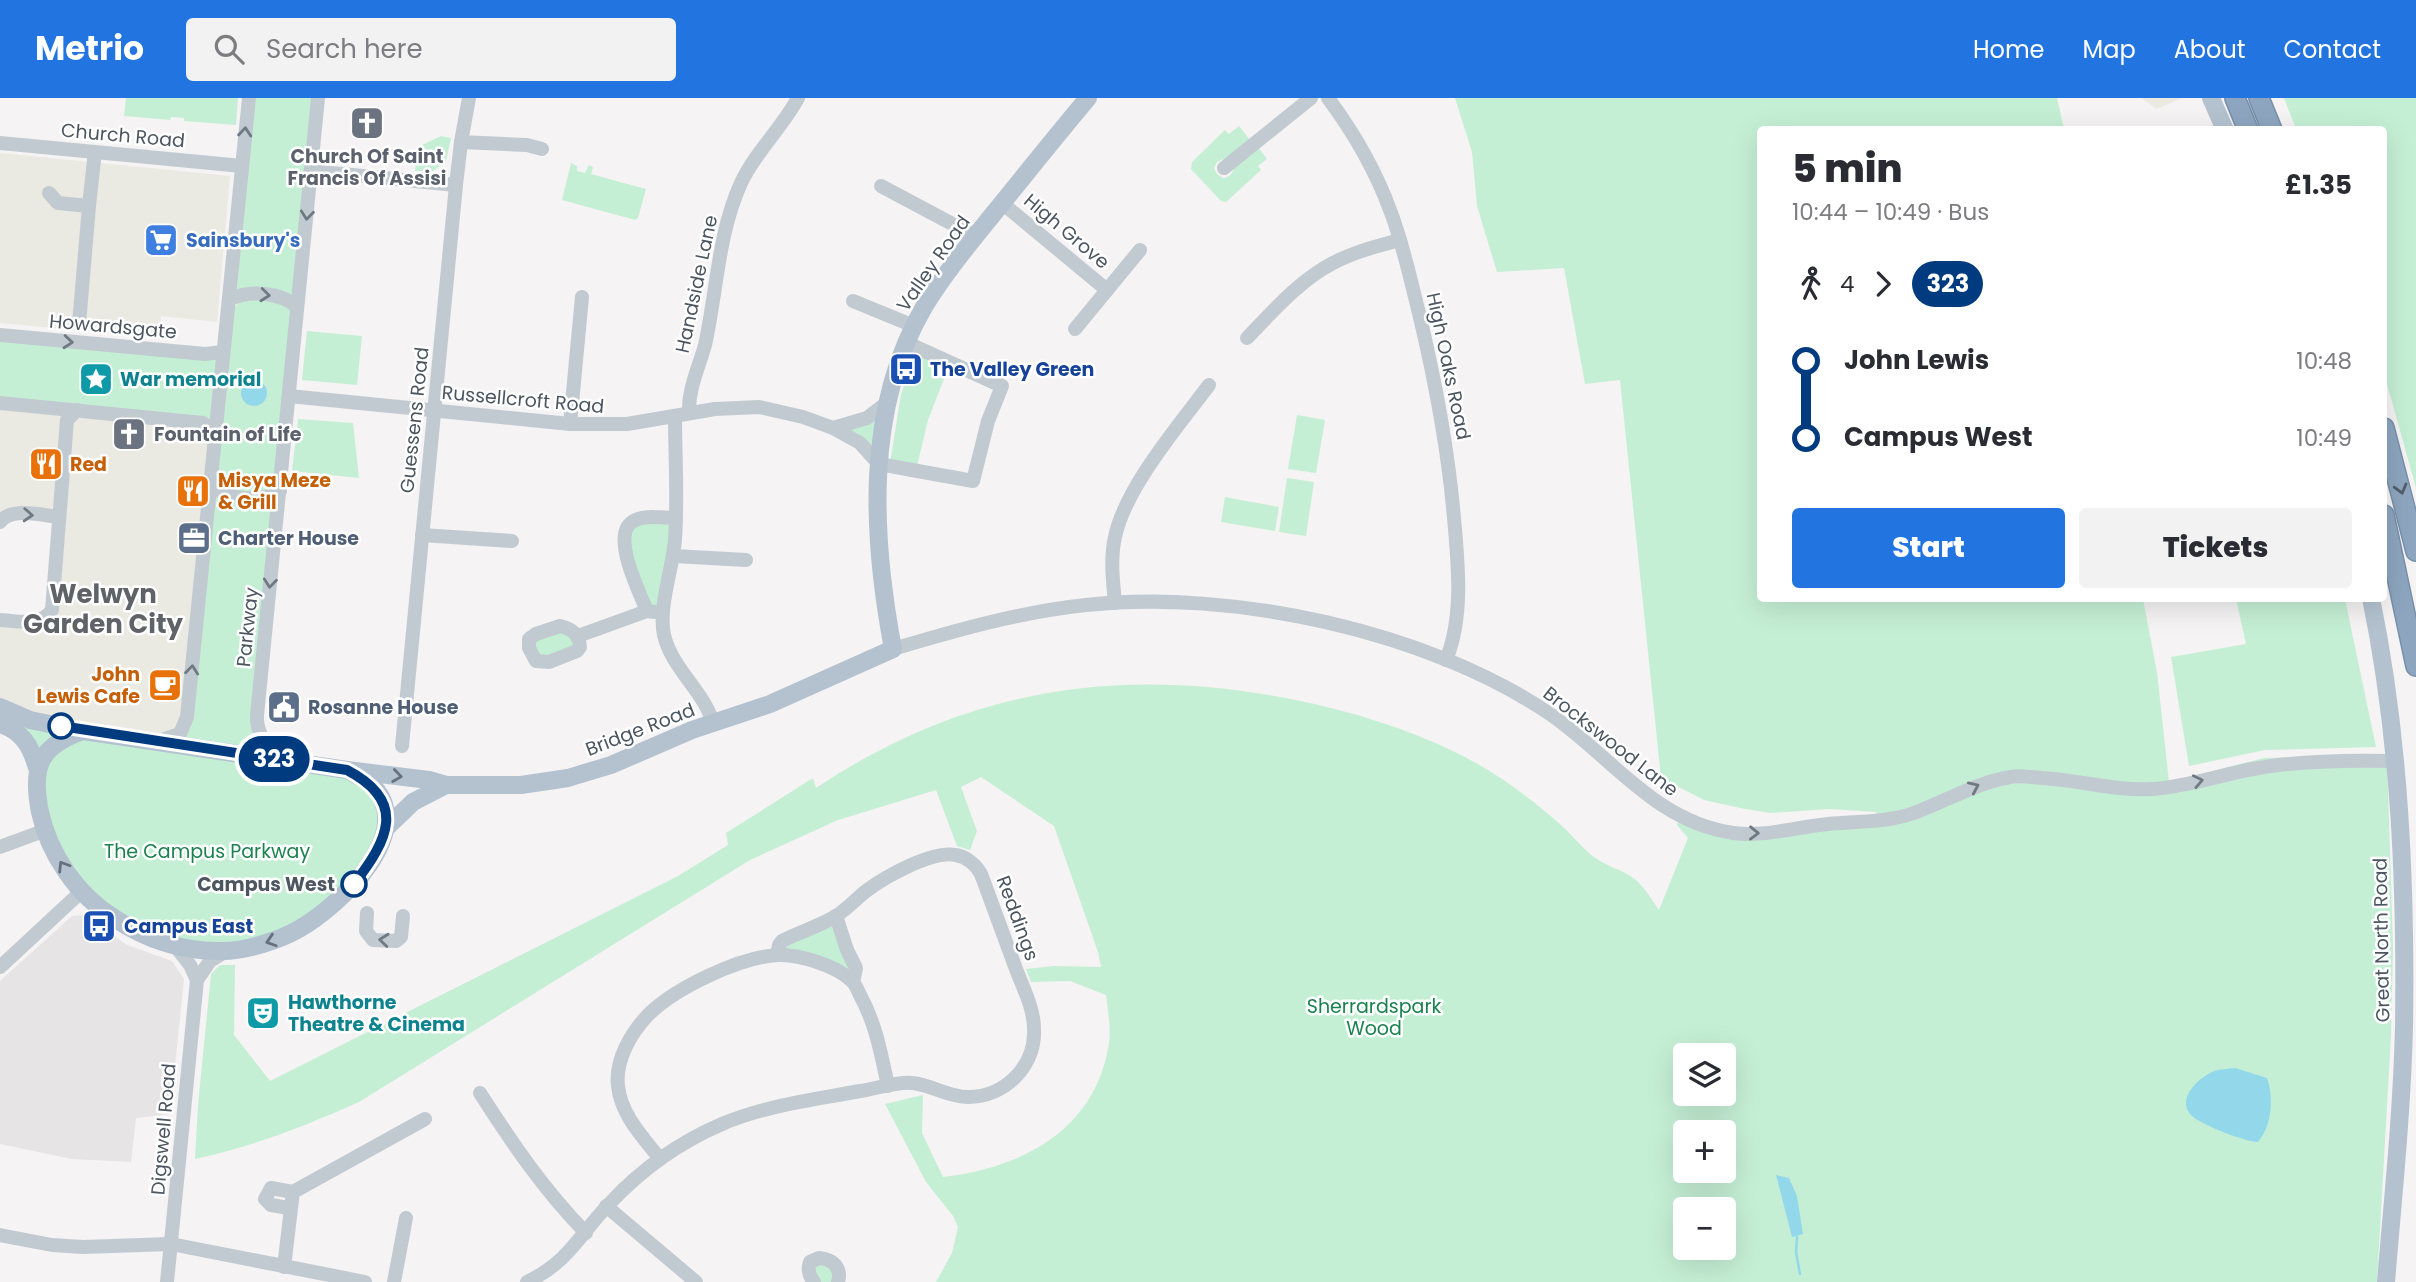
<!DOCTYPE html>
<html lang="en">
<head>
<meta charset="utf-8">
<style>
  body { margin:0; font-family:Poppins,sans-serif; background:#f2f2f3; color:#2b2b33; height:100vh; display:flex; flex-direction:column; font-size:26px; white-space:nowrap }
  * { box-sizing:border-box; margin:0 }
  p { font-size:23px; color:#7c7c81 }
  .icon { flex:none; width:38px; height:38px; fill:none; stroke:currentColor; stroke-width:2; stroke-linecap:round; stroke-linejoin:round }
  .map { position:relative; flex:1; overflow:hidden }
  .panel { position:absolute; left:1757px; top:28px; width:630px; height:476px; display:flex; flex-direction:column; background:#fff; border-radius:7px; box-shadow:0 7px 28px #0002 }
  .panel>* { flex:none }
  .badge { padding:0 14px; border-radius:23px; font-size:24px; line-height:46px }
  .buttons { position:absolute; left:1673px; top:945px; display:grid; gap:14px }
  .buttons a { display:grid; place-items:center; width:63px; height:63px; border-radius:7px; background:#fff; box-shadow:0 7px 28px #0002; font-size:35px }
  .map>.badge { position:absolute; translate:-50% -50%; box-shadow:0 0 0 4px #fff }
  .legs { display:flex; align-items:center; gap:10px; height:77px; padding:0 35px; font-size:23px }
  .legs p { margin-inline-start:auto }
  .summary { display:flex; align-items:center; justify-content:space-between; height:119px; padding:0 35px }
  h1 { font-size:38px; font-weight:800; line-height:52px }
  .cta { display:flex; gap:14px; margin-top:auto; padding:14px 35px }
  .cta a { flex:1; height:80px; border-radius:7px; background:#2275e0; color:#fff; font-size:28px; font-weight:800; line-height:80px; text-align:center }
  .cta a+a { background:#f2f2f3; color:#2b2b33 }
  ul { padding:0 35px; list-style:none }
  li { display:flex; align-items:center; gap:24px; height:77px; font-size:26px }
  li i { display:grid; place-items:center; width:10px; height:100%; margin:0 9px; background:currentColor }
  li i::after { content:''; width:18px; height:18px; margin:-9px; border:5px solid; border-radius:50%; background:#fff }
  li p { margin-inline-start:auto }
  li:first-child i { background:linear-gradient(#0000 50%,currentColor 0) }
  li:last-child i { background:linear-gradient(currentColor 50%,#0000 0) }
  header { display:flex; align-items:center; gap:42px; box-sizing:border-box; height:98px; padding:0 35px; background:#2275e0; color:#fff }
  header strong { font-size:33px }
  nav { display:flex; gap:38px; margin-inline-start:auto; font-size:24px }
  .search { width:490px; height:63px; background:#f2f2f3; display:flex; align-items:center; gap:18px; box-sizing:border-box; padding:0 24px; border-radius:7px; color:#7c7c81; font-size:26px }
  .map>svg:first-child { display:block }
</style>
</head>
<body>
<header>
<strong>Metrio</strong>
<div class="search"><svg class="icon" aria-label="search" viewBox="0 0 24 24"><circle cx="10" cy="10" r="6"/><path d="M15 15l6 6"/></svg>Search here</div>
<nav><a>Home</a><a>Map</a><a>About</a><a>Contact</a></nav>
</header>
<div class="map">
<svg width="2416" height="1184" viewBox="0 0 2416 1184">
  <rect width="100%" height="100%" fill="#f5f3f3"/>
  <g fill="#eae9e2">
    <path d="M2141,0H2182L2157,11Z"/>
    <path d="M0,55L230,78L217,224L161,218L159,240L0,225Z"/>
    <path d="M0,305L215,334L185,626L154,644L0,609V522L47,520L58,420L42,417L0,424Z"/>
  </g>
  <path fill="#e6e4e5" d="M84,817L127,847L172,863L184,881L170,1016L136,1020L131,1064L72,1061L0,1046V883L72,818Z"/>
  <g fill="#c5efd5" fill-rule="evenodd">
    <path d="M126,0H238L236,27L184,23V20L171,19L170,22L124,18Z"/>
    <path d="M252,0H314L295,198L237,193Z"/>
    <path d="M1455,0H2057L2064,31L1760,32V500L2143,501L2157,574L2169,684L2264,660L2387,656L2393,850L2391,938L2377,1184H936L952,1155L958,1129L953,1118L926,1084L885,1006L923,997L922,1035L943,1079C1022,1070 1096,1032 1109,945C1111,930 1108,913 1106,897L1070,883L1031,884L1026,871L1054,868L1101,869L1098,854L1054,728L981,679L961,689L977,733L970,752L957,748L936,692L838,722L750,762L359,1004C305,1028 252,1049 195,1061L198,1007L211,876L220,867H235L234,937L270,983L678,778L728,747L726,735L813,680L816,690C964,591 1118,567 1291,601C1350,613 1407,630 1461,657C1497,675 1530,700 1560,726C1571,736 1580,747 1590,756C1603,768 1623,771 1636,782C1645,790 1652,802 1659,812L1688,740L1677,727L1678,724L1710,735L1882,726L1876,714L1829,711L1770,715L1740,710L1704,702L1661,680L1620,282L1585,286L1564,170L1497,174L1477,108L1472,54ZM1685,957H1724V996H1685ZM1685,1034H1724V1073H1685ZM1685,1111H1724V1150H1685Z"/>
    <path d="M2284,0H2416V390L2384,275V32L2296,31Z"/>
    <path d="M1239,28L1250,42L1230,62L1223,61L1217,64L1214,70L1217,76L1223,80C1231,79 1233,75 1234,68L1258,49L1267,61L1258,68L1261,72L1226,104L1221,103L1191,71L1192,64L1225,32L1229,36Z"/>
    <path d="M441,38L451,40L446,63L433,73H415L418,49Z"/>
    <path d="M571,65L577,68V73L585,75L589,67L593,69L591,76L646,91L638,120L635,122L562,102Z"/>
    <path d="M241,201L281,203L292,213L276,385L267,395C250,395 223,400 216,381L233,212Z"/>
    <path d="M307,233L362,238L357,287L302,282Z"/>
    <path d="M0,239L218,259L211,324L0,301Z"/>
    <path d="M916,252L949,268L928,322L917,368L890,365L901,296Z"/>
    <path d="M877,317L872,351L849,332Z"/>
    <path d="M1297,317L1325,322L1316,375L1288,371Z"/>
    <path d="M298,321L353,325L359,380L292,373Z"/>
    <path d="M1287,380L1314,384L1306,438L1279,434Z"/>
    <path d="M214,397L274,404L252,620L266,652L180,641L190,631L192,623Z"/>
    <path d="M1225,399L1279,409L1275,433L1221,424Z"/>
    <path d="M640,422L671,427L660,508L650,509L634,475L628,432Z"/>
    <path d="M2236,501H2345L2376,649L2265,652L2189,668L2171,559L2246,546Z"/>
    <path d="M553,532L572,537L575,550L539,560L533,541Z"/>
    <path d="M23,626L59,634L39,654L20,631Z"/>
    <path d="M84,641L341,678L369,690L380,713L372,752L322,810L262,842L231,847L194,846L126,823L73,775L51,732L41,683L53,654Z"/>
    <path d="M832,826L850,874L785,854L782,848Z"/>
    <path d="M832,1166L835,1184H820L812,1168Z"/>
  </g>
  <g fill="#93d8ea">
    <circle cx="254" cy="295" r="13"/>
    <path d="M2235,970L2267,980C2274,999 2272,1028 2258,1044C2245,1044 2203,1027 2193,1019C2174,1002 2198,980 2214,973C2220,971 2228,971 2235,970Z"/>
    <path d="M1776,1077L1789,1080L1797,1098L1803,1136L1792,1139Z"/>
  </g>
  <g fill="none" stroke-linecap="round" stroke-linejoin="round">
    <path stroke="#93d8ea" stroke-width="2.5" d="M1797,1139L1796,1154L1800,1176"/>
    <g stroke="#7890ab" stroke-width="22">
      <g id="highway">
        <path d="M2235,0L2248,32"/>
        <path d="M2259,0L2272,32"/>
        <path d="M2384,330L2416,453"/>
        <path d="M2384,417L2416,568"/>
      </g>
    </g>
    <g stroke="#c2cad1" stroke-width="14">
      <path d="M1328,0C1354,35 1375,71 1390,112C1403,145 1410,180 1419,215C1435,282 1448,350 1454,420C1458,466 1464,518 1446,562"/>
      <path d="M461,44L527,47L542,51"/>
      <path d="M0,45L242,68"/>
      <path d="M1224,70L1311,0"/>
      <path d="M311,73L456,87"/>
      <path d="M881,88L975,138"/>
      <path d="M49,95L58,105L89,108L79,226"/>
      <path d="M1002,105L1107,192"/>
      <path d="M89,108L94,62"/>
      <path d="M230,201C250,192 281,194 297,209"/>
      <path d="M853,203L914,228"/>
      <path d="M1075,231L1140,152"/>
      <path d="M0,237L205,256L223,254"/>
      <path d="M1247,240C1273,213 1300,182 1333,165C1354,154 1377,148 1400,142"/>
      <path d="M289,298L570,326H627L715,311L759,309L803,319L833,330"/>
      <path d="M889,303L867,320L833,330L860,345L879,366L973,383L988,323L1002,288L907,245"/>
      <path d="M0,305L203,325L215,334"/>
      <path d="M689,315C688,291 699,269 705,247C717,193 718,135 741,85C756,53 782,30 798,0"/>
      <path d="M675,318C675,359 678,400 675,441C673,470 658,509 664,537C672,571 704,593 713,625"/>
      <path d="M570,326L582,199"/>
      <path d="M210,388C230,401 259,405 280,393"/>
      <path d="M0,424C11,409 42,417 58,419"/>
      <path d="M422,437L512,443"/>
      <path d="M674,458L746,462"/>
      <path d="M1115,505C1113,483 1110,461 1115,439C1125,390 1179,327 1209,287"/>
      <path d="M647,513C640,495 611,438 632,424C643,416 663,420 676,420"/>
      <path d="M0,522C19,523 40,529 52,512L67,322L77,312"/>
      <path d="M560,528C572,531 579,536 580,549L577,553L549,564L536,563L529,550V541L536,536Z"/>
      <path d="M578,538L647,513L655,514"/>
      <path d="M893,551C957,532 1020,514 1086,507C1232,491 1428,533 1550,616C1611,658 1655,724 1733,735C1766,739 1796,729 1828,726C1857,723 1885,725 1914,715C1946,703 1976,685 2010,679C2020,677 2031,679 2042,680C2079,682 2114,693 2152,691C2186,689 2220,677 2253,671C2294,663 2353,662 2395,663"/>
      <path d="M159,643L180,636L187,619L249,0"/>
      <path d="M402,648L456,87L461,44L469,0"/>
      <path d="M280,662C268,646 256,638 257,617L318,0"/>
      <path d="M0,749L46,732"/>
      <path d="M367,815L366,833L373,842L396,843L401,839L403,818"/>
      <path d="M836,818L847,852L856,870L853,884"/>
      <path d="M176,849L190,867L197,882"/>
      <path d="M0,869L82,793"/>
      <path d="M480,995C512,1045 544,1092 586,1135"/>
      <path d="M660,1061C643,1039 621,1017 618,988C615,962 631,935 648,917C675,890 740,859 778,857C799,856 837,868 852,883C856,887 858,893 860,897C876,926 881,956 888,988"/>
      <path d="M606,1108L696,1184"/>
      <path d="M289,1110L271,1107L265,1101L271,1090L293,1094"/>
      <path d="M0,1137L52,1147L83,1149L171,1146L365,1184"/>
      <path d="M284,1169L293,1094L425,1021"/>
      <path d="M167,1184L197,882L210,863L226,853"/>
      <path d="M394,1184L406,1120"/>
      <path d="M527,1184C570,1163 579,1137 610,1105C641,1072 680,1044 722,1026C767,1007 813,1002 860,993C875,991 898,983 912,985C932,987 948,999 968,999C1005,999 1036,968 1034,931C1034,910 1023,890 1016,871C1004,839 993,808 981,776C976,767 967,759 956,757C932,752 885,779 866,793C856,801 847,811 836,818C820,828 799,834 782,843L779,847L777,857"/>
      <path d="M814,1184C809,1178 807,1172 810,1164L819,1160C833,1161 842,1170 838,1184"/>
    </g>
    <g stroke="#b4c2d0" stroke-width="18">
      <path d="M2211,0L2225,32"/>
      <path d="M2371,500C2400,641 2406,786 2404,929C2402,1014 2393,1099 2386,1184"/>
      <path d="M0,609L30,622L83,633L347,672C354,676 363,680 370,685C421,733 339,808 299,831C280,842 246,853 223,853C183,854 147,842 114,820C77,797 49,756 40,714C31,669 39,648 83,633"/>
      <path d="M0,626C22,633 31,648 37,670"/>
      <path d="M347,672L429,682L446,687H521L568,680L611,667L692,632L770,606L893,551C872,439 864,312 924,209C944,176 969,146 994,115C1025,77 1056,38 1088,0"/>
      <path d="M386,730L413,704L446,687"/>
    </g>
    <use href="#highway" stroke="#8da5bf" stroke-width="19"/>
  </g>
  <defs><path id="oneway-chevron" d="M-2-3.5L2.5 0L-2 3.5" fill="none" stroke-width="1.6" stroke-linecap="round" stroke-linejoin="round" transform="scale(1.75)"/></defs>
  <g stroke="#6f7982">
    <use href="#oneway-chevron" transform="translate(245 34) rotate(-85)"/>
    <use href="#oneway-chevron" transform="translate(307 117) rotate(96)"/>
    <use href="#oneway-chevron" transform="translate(265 197) rotate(6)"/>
    <use href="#oneway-chevron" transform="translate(68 244) rotate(5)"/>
    <use href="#oneway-chevron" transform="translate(28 417) rotate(3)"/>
    <use href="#oneway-chevron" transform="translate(270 485) rotate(96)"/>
    <use href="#oneway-chevron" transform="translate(192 572) rotate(-84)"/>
    <use href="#oneway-chevron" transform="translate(2198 683) rotate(-12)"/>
    <use href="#oneway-chevron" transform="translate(1974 689) rotate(-24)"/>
    <use href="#oneway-chevron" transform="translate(1754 735) rotate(1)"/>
    <use href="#oneway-chevron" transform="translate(384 842) rotate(-174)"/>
  </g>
  <use stroke="#525e6a" href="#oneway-chevron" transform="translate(2401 391) rotate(75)"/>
  <g stroke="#65717c">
    <use href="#oneway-chevron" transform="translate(397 678) rotate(8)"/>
    <use href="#oneway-chevron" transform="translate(63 768) rotate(-122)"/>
    <use href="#oneway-chevron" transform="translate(271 843) rotate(162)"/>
  </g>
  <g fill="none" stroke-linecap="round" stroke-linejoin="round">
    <g stroke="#fff" stroke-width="16">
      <path id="line-1" d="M61,628L347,672C408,704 388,742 354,786"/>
    </g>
    <use href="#line-1" stroke="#003b80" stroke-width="10"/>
  </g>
  <defs>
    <g id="church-square" transform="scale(1.75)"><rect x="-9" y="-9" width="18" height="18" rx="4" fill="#6b7280" stroke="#fff"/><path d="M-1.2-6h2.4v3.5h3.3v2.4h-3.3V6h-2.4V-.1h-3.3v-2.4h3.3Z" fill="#fff"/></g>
    <g id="supermarket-square" transform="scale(1.75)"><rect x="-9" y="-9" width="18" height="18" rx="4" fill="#3f7fe0" stroke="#fff"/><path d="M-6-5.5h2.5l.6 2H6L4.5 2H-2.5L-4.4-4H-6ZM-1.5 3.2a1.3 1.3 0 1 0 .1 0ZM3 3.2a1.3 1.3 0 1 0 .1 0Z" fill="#fff"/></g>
    <g id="bus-square" transform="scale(1.75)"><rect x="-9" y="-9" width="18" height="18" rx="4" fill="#1a4fb4" stroke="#fff"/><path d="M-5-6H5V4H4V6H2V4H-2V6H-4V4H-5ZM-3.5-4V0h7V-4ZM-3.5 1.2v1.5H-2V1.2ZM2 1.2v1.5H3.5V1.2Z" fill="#fff"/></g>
    <g id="sight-square" transform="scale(1.75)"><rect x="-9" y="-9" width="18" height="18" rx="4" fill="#0f9aa8" stroke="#fff"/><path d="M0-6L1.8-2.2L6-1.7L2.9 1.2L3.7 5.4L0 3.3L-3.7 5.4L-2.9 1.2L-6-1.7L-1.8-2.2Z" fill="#fff"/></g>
    <g id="restaurant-square" transform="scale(1.75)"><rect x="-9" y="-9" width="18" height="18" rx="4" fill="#e8710a" stroke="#fff"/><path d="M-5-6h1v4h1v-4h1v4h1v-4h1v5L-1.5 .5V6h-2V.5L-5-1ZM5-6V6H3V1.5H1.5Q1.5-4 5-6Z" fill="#fff"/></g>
    <g id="office-square" transform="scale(1.75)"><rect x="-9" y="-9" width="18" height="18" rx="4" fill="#5c6f8a" stroke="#fff"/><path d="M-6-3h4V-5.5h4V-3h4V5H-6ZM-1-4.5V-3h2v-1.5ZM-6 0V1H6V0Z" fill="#fff"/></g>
    <g id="cafe-square" transform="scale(1.75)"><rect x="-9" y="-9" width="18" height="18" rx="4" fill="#e8710a" stroke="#fff"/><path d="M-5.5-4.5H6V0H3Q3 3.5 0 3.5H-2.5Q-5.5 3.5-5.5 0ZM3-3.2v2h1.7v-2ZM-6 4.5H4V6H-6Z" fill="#fff"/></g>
    <g id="civic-square" transform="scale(1.75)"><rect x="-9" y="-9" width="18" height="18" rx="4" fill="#5c6f8a" stroke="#fff"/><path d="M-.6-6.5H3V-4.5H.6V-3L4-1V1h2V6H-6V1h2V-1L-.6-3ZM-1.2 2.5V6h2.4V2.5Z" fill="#fff"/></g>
    <g id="theatre-square" transform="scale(1.75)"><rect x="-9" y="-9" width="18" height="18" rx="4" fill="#0f9aa8" stroke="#fff"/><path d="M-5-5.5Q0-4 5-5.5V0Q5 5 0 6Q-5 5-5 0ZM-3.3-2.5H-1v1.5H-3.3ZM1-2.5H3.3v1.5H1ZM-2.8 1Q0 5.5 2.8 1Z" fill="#fff"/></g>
  </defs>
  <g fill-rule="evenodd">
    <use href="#church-square" x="367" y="25"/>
    <use href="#supermarket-square" x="161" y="142"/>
    <use href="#bus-square" x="906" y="271"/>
    <use href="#sight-square" x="96" y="281"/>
    <use href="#church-square" x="129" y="336"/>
    <use href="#restaurant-square" x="46" y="366"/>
    <use href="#restaurant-square" x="193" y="393"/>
    <use href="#office-square" x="194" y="440"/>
    <use href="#cafe-square" x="165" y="587"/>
    <use href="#civic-square" x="284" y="609"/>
    <use href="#bus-square" x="99" y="828"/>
    <use href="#theatre-square" x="263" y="915"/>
  </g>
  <g fill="#fff" stroke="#003b80" stroke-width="3.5">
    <circle cx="61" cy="628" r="12"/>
    <circle cx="354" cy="786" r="12"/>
  </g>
  <g text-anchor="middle" stroke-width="5" stroke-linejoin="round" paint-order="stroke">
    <g font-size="19" fill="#4b5660" stroke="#fff">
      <text transform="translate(123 37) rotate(5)" y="7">Church Road</text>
      <text transform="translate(1067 133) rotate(40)" y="7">High Grove</text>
      <text transform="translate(933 165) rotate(-55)" y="7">Valley Road</text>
      <text transform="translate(696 186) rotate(-78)" y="7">Handside Lane</text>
      <text transform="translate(113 228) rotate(5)" y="7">Howardsgate</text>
      <text transform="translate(1449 268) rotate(78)" y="7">High Oaks Road</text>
      <text transform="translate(523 301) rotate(5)" y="7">Russellcroft Road</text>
      <text transform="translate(414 322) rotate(-84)" y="7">Guessens Road</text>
      <text transform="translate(247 529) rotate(-84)" y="7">Parkway</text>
      <text transform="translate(640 631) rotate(-21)" y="7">Bridge Road</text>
      <text transform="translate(1611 643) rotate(38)" y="7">Brockswood Lane</text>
      <text transform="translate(1018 820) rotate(70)" y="7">Reddings</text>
      <text transform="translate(2381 842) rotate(-91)" y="7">Great North Road</text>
      <text transform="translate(163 1031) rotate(-85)" y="7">Digswell Road</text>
    </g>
    <g font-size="19" font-weight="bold" fill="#5b616d" stroke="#fff">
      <text x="367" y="65">Church Of Saint<tspan x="367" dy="22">Francis Of Assisi</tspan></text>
      <text x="154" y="343" text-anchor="start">Fountain of Life</text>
    </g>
    <g font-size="19" font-weight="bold" fill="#366cbe" stroke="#fff" text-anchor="start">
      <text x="186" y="149">Sainsbury's</text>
    </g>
    <g font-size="19" font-weight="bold" fill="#164399" stroke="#fff" text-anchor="start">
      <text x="930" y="278">The Valley Green</text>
      <text x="124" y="835">Campus East</text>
    </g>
    <g font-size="19" font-weight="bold" fill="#0d838f" stroke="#fff" text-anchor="start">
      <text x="120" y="288">War memorial</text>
      <text x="288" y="911">Hawthorne<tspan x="288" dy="22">Theatre &amp; Cinema</tspan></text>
    </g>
    <g font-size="19" font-weight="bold" fill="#c56008" stroke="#fff" text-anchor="start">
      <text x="70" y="373">Red</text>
      <text x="218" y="389">Misya Meze<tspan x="218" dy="22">&amp; Grill</tspan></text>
      <text x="140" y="583" text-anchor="end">John<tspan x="140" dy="22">Lewis Cafe</tspan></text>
    </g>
    <g font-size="19" font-weight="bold" fill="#4e5e75" stroke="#fff" text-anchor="start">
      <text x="218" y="447">Charter House</text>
      <text x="308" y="616">Rosanne House</text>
    </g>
    <g font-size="19" fill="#1b824f" stroke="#fff">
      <text x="207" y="760">The Campus Parkway</text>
      <text x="1374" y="915">Sherrardspark<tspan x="1374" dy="22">Wood</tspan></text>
    </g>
    <g font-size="19" font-weight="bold" fill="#4b5660" stroke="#fff" text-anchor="end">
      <text x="335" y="793">Campus West</text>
    </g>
    <g font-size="26" font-weight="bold" fill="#5f6368" stroke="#fff">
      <text x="103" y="505">Welwyn<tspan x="103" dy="30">Garden City</tspan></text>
    </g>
  </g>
</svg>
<div class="buttons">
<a><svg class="icon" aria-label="layers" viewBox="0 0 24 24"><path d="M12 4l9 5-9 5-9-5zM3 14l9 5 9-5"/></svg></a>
<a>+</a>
<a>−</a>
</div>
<b class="badge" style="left:274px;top:661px;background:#003b80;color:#fff">323</b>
<section class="panel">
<div class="summary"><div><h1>5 min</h1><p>10:44 – 10:49 · Bus</p></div><b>£1.35</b></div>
<div class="legs"><svg class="icon" aria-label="walk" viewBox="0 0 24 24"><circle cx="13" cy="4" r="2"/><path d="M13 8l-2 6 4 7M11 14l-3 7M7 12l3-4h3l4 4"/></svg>4<svg class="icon" aria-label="forward" viewBox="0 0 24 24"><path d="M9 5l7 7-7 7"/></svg><b class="badge" style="background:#003b80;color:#fff">323</b></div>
<ul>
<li><i style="color:#003b80"></i><b>John Lewis</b><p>10:48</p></li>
<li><i style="color:#003b80"></i><b>Campus West</b><p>10:49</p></li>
</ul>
<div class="cta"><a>Start</a><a>Tickets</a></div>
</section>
</div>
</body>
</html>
